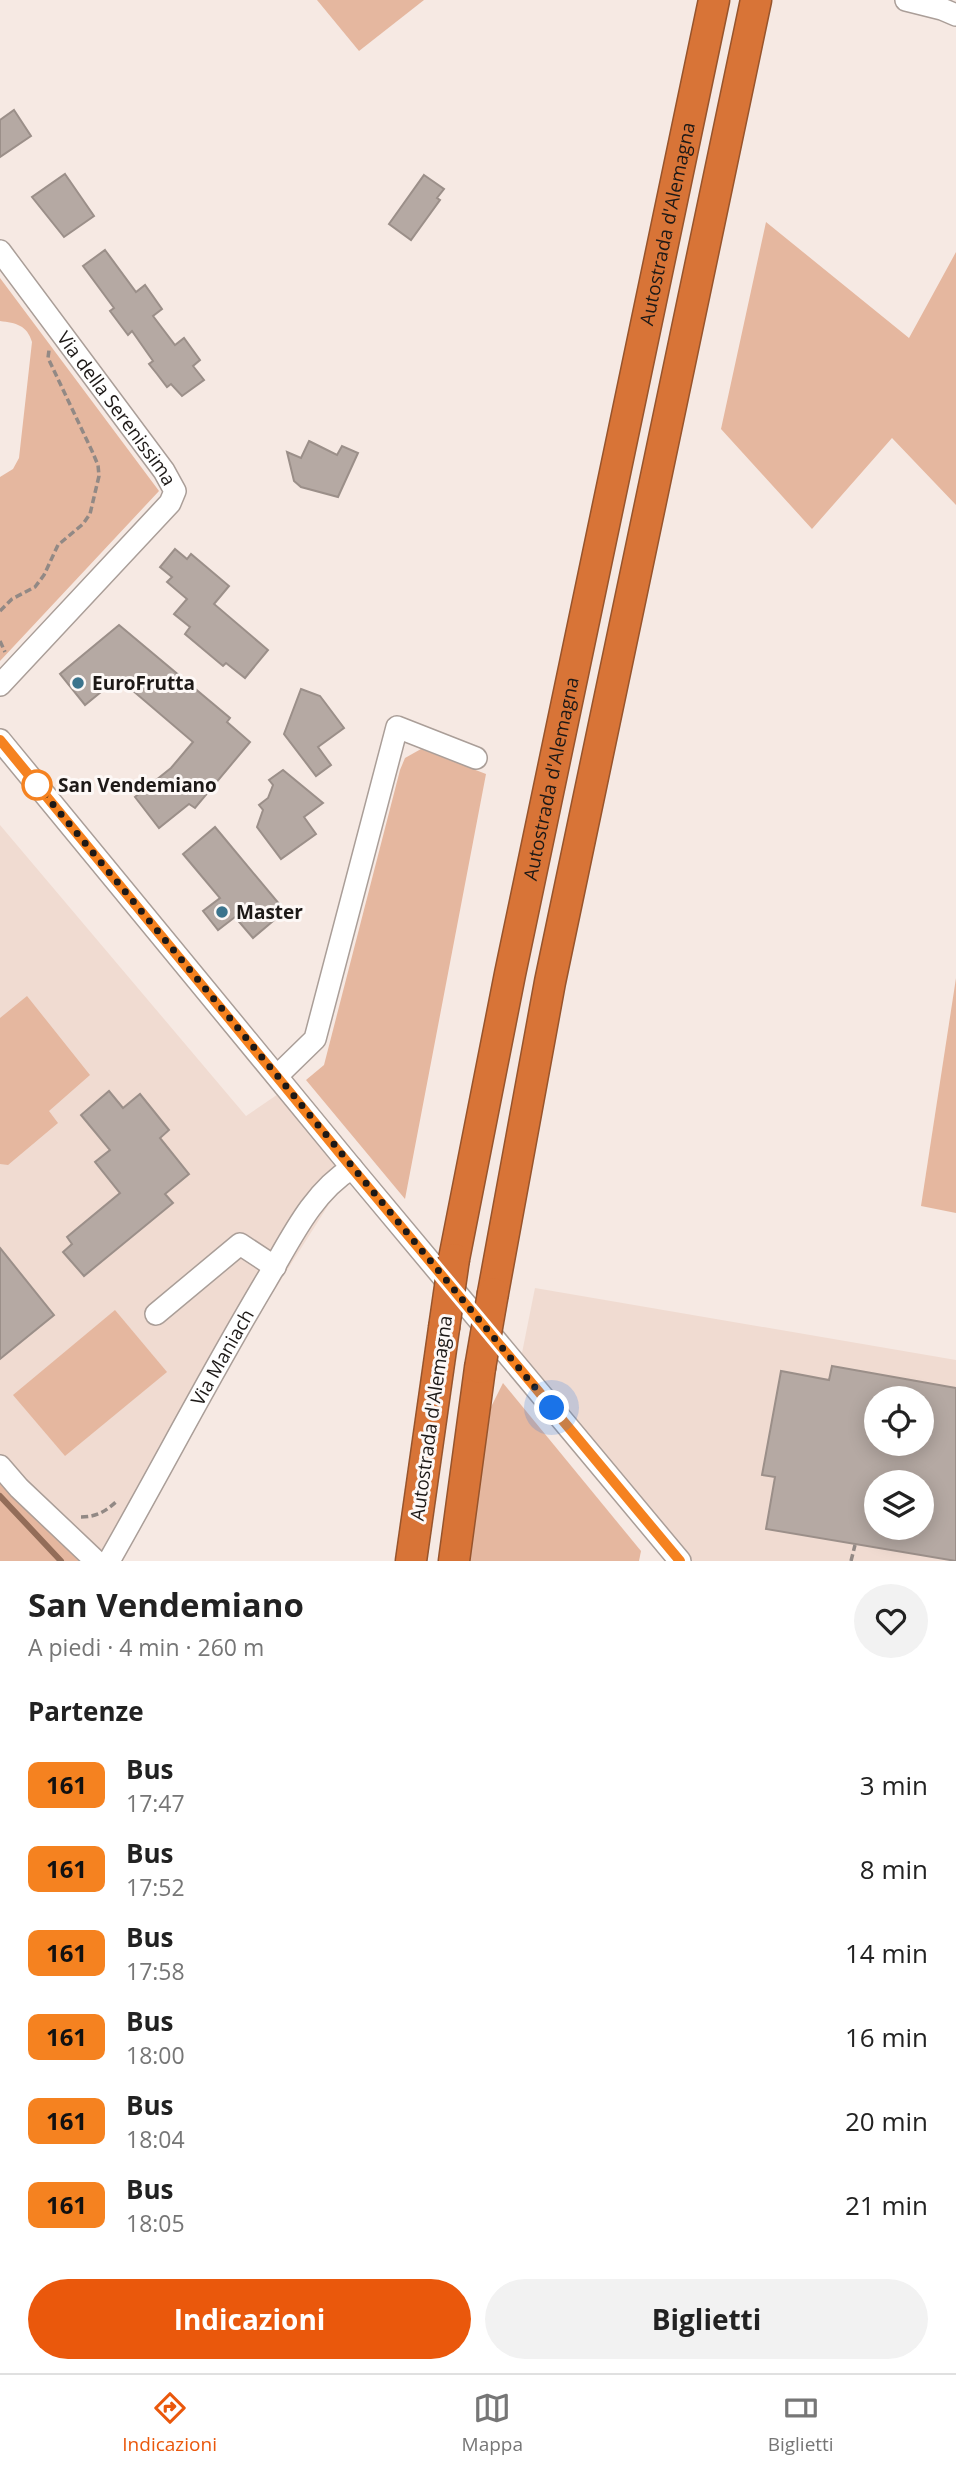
<!DOCTYPE html>
<html lang="it">
<head>
<meta charset="utf-8">
<style>
  body { margin:0; font-family:"Open Sans",sans-serif; background:#f2f2f2; color:#222; height:100vh; display:flex; flex-direction:column; font-size:26px; white-space:nowrap }
  * { box-sizing:border-box; margin:0 }
  p { font-size:23px; color:#767676 }
  .icon { flex:none; width:38px; height:38px; fill:none; stroke:currentColor; stroke-width:2; stroke-linecap:round; stroke-linejoin:round }
  .map { position:relative; height:1561px; overflow:hidden }
  .sheet { display:flex; flex-direction:column; background:#fff; flex:1 }
  .sheet>* { flex:none }
  .badge { padding:0 14px; border-radius:10px; font-size:24px; line-height:46px }
  .buttons { position:absolute; left:864px; top:1386px; display:grid; gap:14px }
  .buttons a { display:grid; place-items:center; width:70px; height:70px; border-radius:50%; background:#fff; box-shadow:0 4px 18px #0003; font-size:35px }
  .you { position:absolute; width:35px; height:35px; margin:-18px; border:5px solid #fff; border-radius:50%; background:#1a73e8; box-shadow:0 0 0 10px #1a73e833 }
  .map>.badge { position:absolute; translate:-50% -50%; box-shadow:0 0 0 4px #fff }
  h2 { padding:0 28px; font-size:26px; line-height:63px }
  .round { display:grid; place-items:center; flex:none; width:74px; height:74px; border-radius:37px; background:#f2f2f2 }
  .overview { display:flex; align-items:center; justify-content:space-between; height:119px; padding:0 28px }
  h1 { font-size:33px; font-weight:700; line-height:52px }
  .button { display:flex; gap:14px; margin-top:auto; padding:14px 28px }
  .button a { flex:1; height:80px; border-radius:42px; background:#ea580c; color:#fff; font-size:28px; font-weight:700; line-height:80px; text-align:center }
  .button a+a { background:#f2f2f2; color:#222 }
  ul { padding:0; list-style:none }
  li { display:flex; align-items:center; gap:21px; height:84px; padding:0 28px }
  li div { flex:1 }
  li b { display:block; font-size:26px }
  li em { font-style:normal }
  li .badge { min-width:77px; font-weight:700; text-align:center }
  .tab-bar { display:flex; justify-content:space-around; align-items:center; height:98px; border-top:2px solid #e0e0e0; background:#fff; font-size:19px; color:#767676 }
  .tab-bar a { display:grid; justify-items:center; gap:4px }
  .tab-bar .current { color:#ea580c }
  .map>svg:first-child { display:block }
</style>
</head>
<body>
<div class="map">
<svg width="956" height="1561" viewBox="0 0 956 1561">
  <rect width="100%" height="100%" fill="#f6e9e3"/>
  <g fill="#f0dbd1" fill-rule="evenodd">
    <path d="M0,825L246,1116L287,1088L352,1168L169,1456L109,1561L0,1466Z"/>
    <path d="M535,1288L956,1360V1561H680L519,1368ZM877,1398H922V1444H877ZM877,1482H922V1528H877Z"/>
  </g>
  <g fill="#e5b79f">
    <path d="M317,0H424L359,51Z"/>
    <path d="M766,222L909,338L956,252V505L892,438L812,529L721,429Z"/>
    <path d="M0,278L159,491L0,661V477L13,469L19,458L32,342C27,325 16,323 0,321Z"/>
    <path d="M421,749L486,774L405,1199L306,1080L324,1065L400,770L405,758Z"/>
    <path d="M956,978V1213L921,1206Z"/>
    <path d="M27,996L90,1075L49,1111L58,1123L8,1165L0,1164V1018Z"/>
    <path d="M115,1310L167,1372L65,1456L13,1395Z"/>
    <path d="M503,1383L641,1551L639,1561H469L491,1407Z"/>
    <path d="M0,1466L96,1561H0Z"/>
  </g>
  <g fill="none" stroke-linecap="round" stroke-linejoin="round">
    <path stroke="#936d59" stroke-width="6" d="M0,1496L61,1561"/>
  </g>
  <g fill="#b5a9a3" stroke="#9b8f89" stroke-width="2" fill-rule="evenodd">
    <path d="M14,110L31,136L0,157V120Z"/>
    <path d="M65,174L94,216L64,237L32,197Z"/>
    <path d="M424,175L444,189L437,198L440,200L411,240L389,224Z"/>
    <path d="M105,250L136,292L145,285L162,309L153,316L175,345L184,338L200,360L193,366L204,380L182,396L171,384L167,387L157,374L149,364L153,361L132,331L128,335L110,311L114,308L83,266Z"/>
    <path d="M309,441L337,455L342,446L358,453L338,497L301,487L294,481L287,452L301,458Z"/>
    <path d="M175,549L187,559L191,554L229,586L214,604L268,650L245,678L226,663L223,666L185,634L190,627L174,614L187,599L167,582L172,577L160,567Z"/>
    <path d="M119,625L230,718L227,722L250,742L195,808L189,804L159,828L135,797L171,768L193,742L118,678L85,705L60,674Z"/>
    <path d="M301,689L320,696L344,728L318,747L331,765L316,776L284,734Z"/>
    <path d="M283,770L323,803L304,817L316,834L281,859L257,827L263,810L259,805L268,798L273,785L269,780Z"/>
    <path d="M215,827L285,911L253,938L235,917L218,930L203,911L220,898L183,854Z"/>
    <path d="M109,1091L123,1108L140,1094L169,1130L160,1138L189,1174L165,1194L173,1203L84,1276L63,1252L72,1244L67,1237L120,1193L95,1162L110,1150L81,1115Z"/>
    <path d="M0,1248L54,1315L0,1359Z"/>
    <path d="M832,1366L956,1388V1561L766,1529L775,1477L762,1475L781,1371L829,1380ZM877,1398H922V1444H877ZM877,1482H922V1528H877Z"/>
  </g>
  <g fill="none" stroke-linecap="round" stroke-linejoin="round">
    <g stroke="#aa9e98" stroke-width="24">
      <g id="minor">
        <path d="M906,0L942,9L956,15"/>
        <path id="s1" d="M0,251L164,471L175,491L170,503L0,685"/>
        <path d="M0,740L352,1168L680,1561"/>
        <path d="M277,1076L315,1039L397,727L476,758"/>
        <path d="M156,1314L240,1244L275,1267"/>
        <path d="M0,1466L19,1488L96,1561"/>
        <path id="s2" d="M109,1561C162,1468 211,1373 266,1281C290,1241 311,1193 352,1168"/>
      </g>
    </g>
    <g stroke="#97542c" stroke-width="33">
      <g id="highway">
        <path id="s3" d="M454,1259L510,974L714,0"/>
        <path d="M493,1293L550,982L756,0"/>
        <path d="M411,1561L444,1328"/>
        <path d="M454,1561L480,1368"/>
      </g>
    </g>
    <g stroke="#928985" stroke-width="3.5" stroke-dasharray="7 3.5" stroke-linecap="butt">
      <path d="M0,611L12,599L35,587L44,575L58,545L83,524L90,514L99,476L98,465L92,451L48,358L49,350"/>
      <path d="M0,641L5,652"/>
      <path d="M81,1517C97,1517 106,1511 117,1501"/>
      <path d="M851,1561L855,1545"/>
    </g>
    <use href="#minor" stroke="#fff" stroke-width="21"/>
    <use href="#highway" stroke="#d87437" stroke-width="30"/>
    <g stroke="#97542c" stroke-width="33" stroke-linecap="butt">
      <g id="highway-bridge">
        <path d="M444,1328L454,1259"/>
        <path d="M480,1368L493,1293"/>
      </g>
    </g>
    <use href="#highway-bridge" stroke="#d87437" stroke-width="30"/>
  </g>
  <g fill="none" stroke-linecap="round" stroke-linejoin="round">
    <g stroke="#fff" stroke-width="16">
      <path id="line" d="M0,740L352,1168L680,1561"/>
    </g>
    <use href="#line" stroke="#f58220" stroke-width="10"/>
    <path stroke="#1d1917" stroke-width="7" stroke-dasharray="0 12.6" d="M37,785L552,1408"/>
  </g>
  <g fill="#3b748d" stroke="#fdf8f6" stroke-width="2.5">
    <circle cx="78" cy="683" r="7"/>
    <circle cx="222" cy="912" r="7"/>
  </g>
  <circle fill="#fff" stroke="#f58220" stroke-width="3.5" cx="37" cy="785" r="14"/>
  <g text-anchor="middle" stroke-width="6" stroke-linejoin="round" paint-order="stroke">
    <g font-size="19" fill="#1d1917" stroke="#fdf8f6">
      <text dy="7" stroke="none"><textPath href="#s3" startOffset="1057">Autostrada d'Alemagna</textPath></text>
      <text dy="7" stroke="none"><textPath href="#s1" startOffset="196">Via della Serenissima</textPath></text>
      <text dy="7" stroke="none"><textPath href="#s3" startOffset="490">Autostrada d'Alemagna</textPath></text>
      <text dy="7" stroke="none"><textPath href="#s2" startOffset="233">Via Maniach</textPath></text>
      <text transform="translate(431 1418) rotate(-82)" y="7">Autostrada d'Alemagna</text>
    </g>
    <g font-size="19" font-weight="bold" fill="#1d1917" stroke="#fdf8f6" text-anchor="start">
      <text x="92" y="690">EuroFrutta</text>
      <text x="236" y="919">Master</text>
    </g>
    <g font-size="19" font-weight="bold" fill="#1d1917" stroke="#fdf8f6" text-anchor="start">
      <text x="58" y="792">San Vendemiano</text>
    </g>
  </g>
</svg>
<div class="buttons">
<a><svg class="icon" aria-label="locate" viewBox="0 0 24 24"><circle cx="12" cy="12" r="6"/><path d="M12 2v4M12 18v4M2 12h4M18 12h4"/></svg></a>
<a><svg class="icon" aria-label="layers" viewBox="0 0 24 24"><path d="M12 4l9 5-9 5-9-5zM3 14l9 5 9-5"/></svg></a>
</div>
<div class="you" style="left:552px;top:1408px"></div>
</div>
<section class="sheet">
<div class="overview"><div><h1>San Vendemiano</h1><p>A piedi · 4 min · 260 m</p></div><a class="round"><svg class="icon" aria-label="heart" viewBox="0 0 24 24"><path d="M12 20l-8-8c-3-5 5-10 8-4 3-6 11-1 8 4z"/></svg></a></div>
<h2>Partenze</h2>
<ul>
<li><span class="badge" style="background:#f58220;color:#111">161</span><div><b>Bus</b><p>17:47</p></div><em>3 min</em></li>
<li><span class="badge" style="background:#f58220;color:#111">161</span><div><b>Bus</b><p>17:52</p></div><em>8 min</em></li>
<li><span class="badge" style="background:#f58220;color:#111">161</span><div><b>Bus</b><p>17:58</p></div><em>14 min</em></li>
<li><span class="badge" style="background:#f58220;color:#111">161</span><div><b>Bus</b><p>18:00</p></div><em>16 min</em></li>
<li><span class="badge" style="background:#f58220;color:#111">161</span><div><b>Bus</b><p>18:04</p></div><em>20 min</em></li>
<li><span class="badge" style="background:#f58220;color:#111">161</span><div><b>Bus</b><p>18:05</p></div><em>21 min</em></li>
</ul>
<div class="button"><a>Indicazioni</a><a>Biglietti</a></div>
</section>
<nav class="tab-bar">
<a class="current"><svg class="icon" aria-label="directions" viewBox="0 0 24 24"><path d="M12 3l9 9-9 9-9-9zM9 14v-3h6M13 9l2 2-2 2"/></svg>Indicazioni</a>
<a><svg class="icon" aria-label="map" viewBox="0 0 24 24"><path d="M3 6l6-2 6 2 6-2v14l-6 2-6-2-6 2zM9 4v14M15 6v14"/></svg>Mappa</a>
<a><svg class="icon" aria-label="tickets" viewBox="0 0 24 24"><path d="M3 7h18v10H3zM15 7v10"/></svg>Biglietti</a>
</nav>
</body>
</html>
